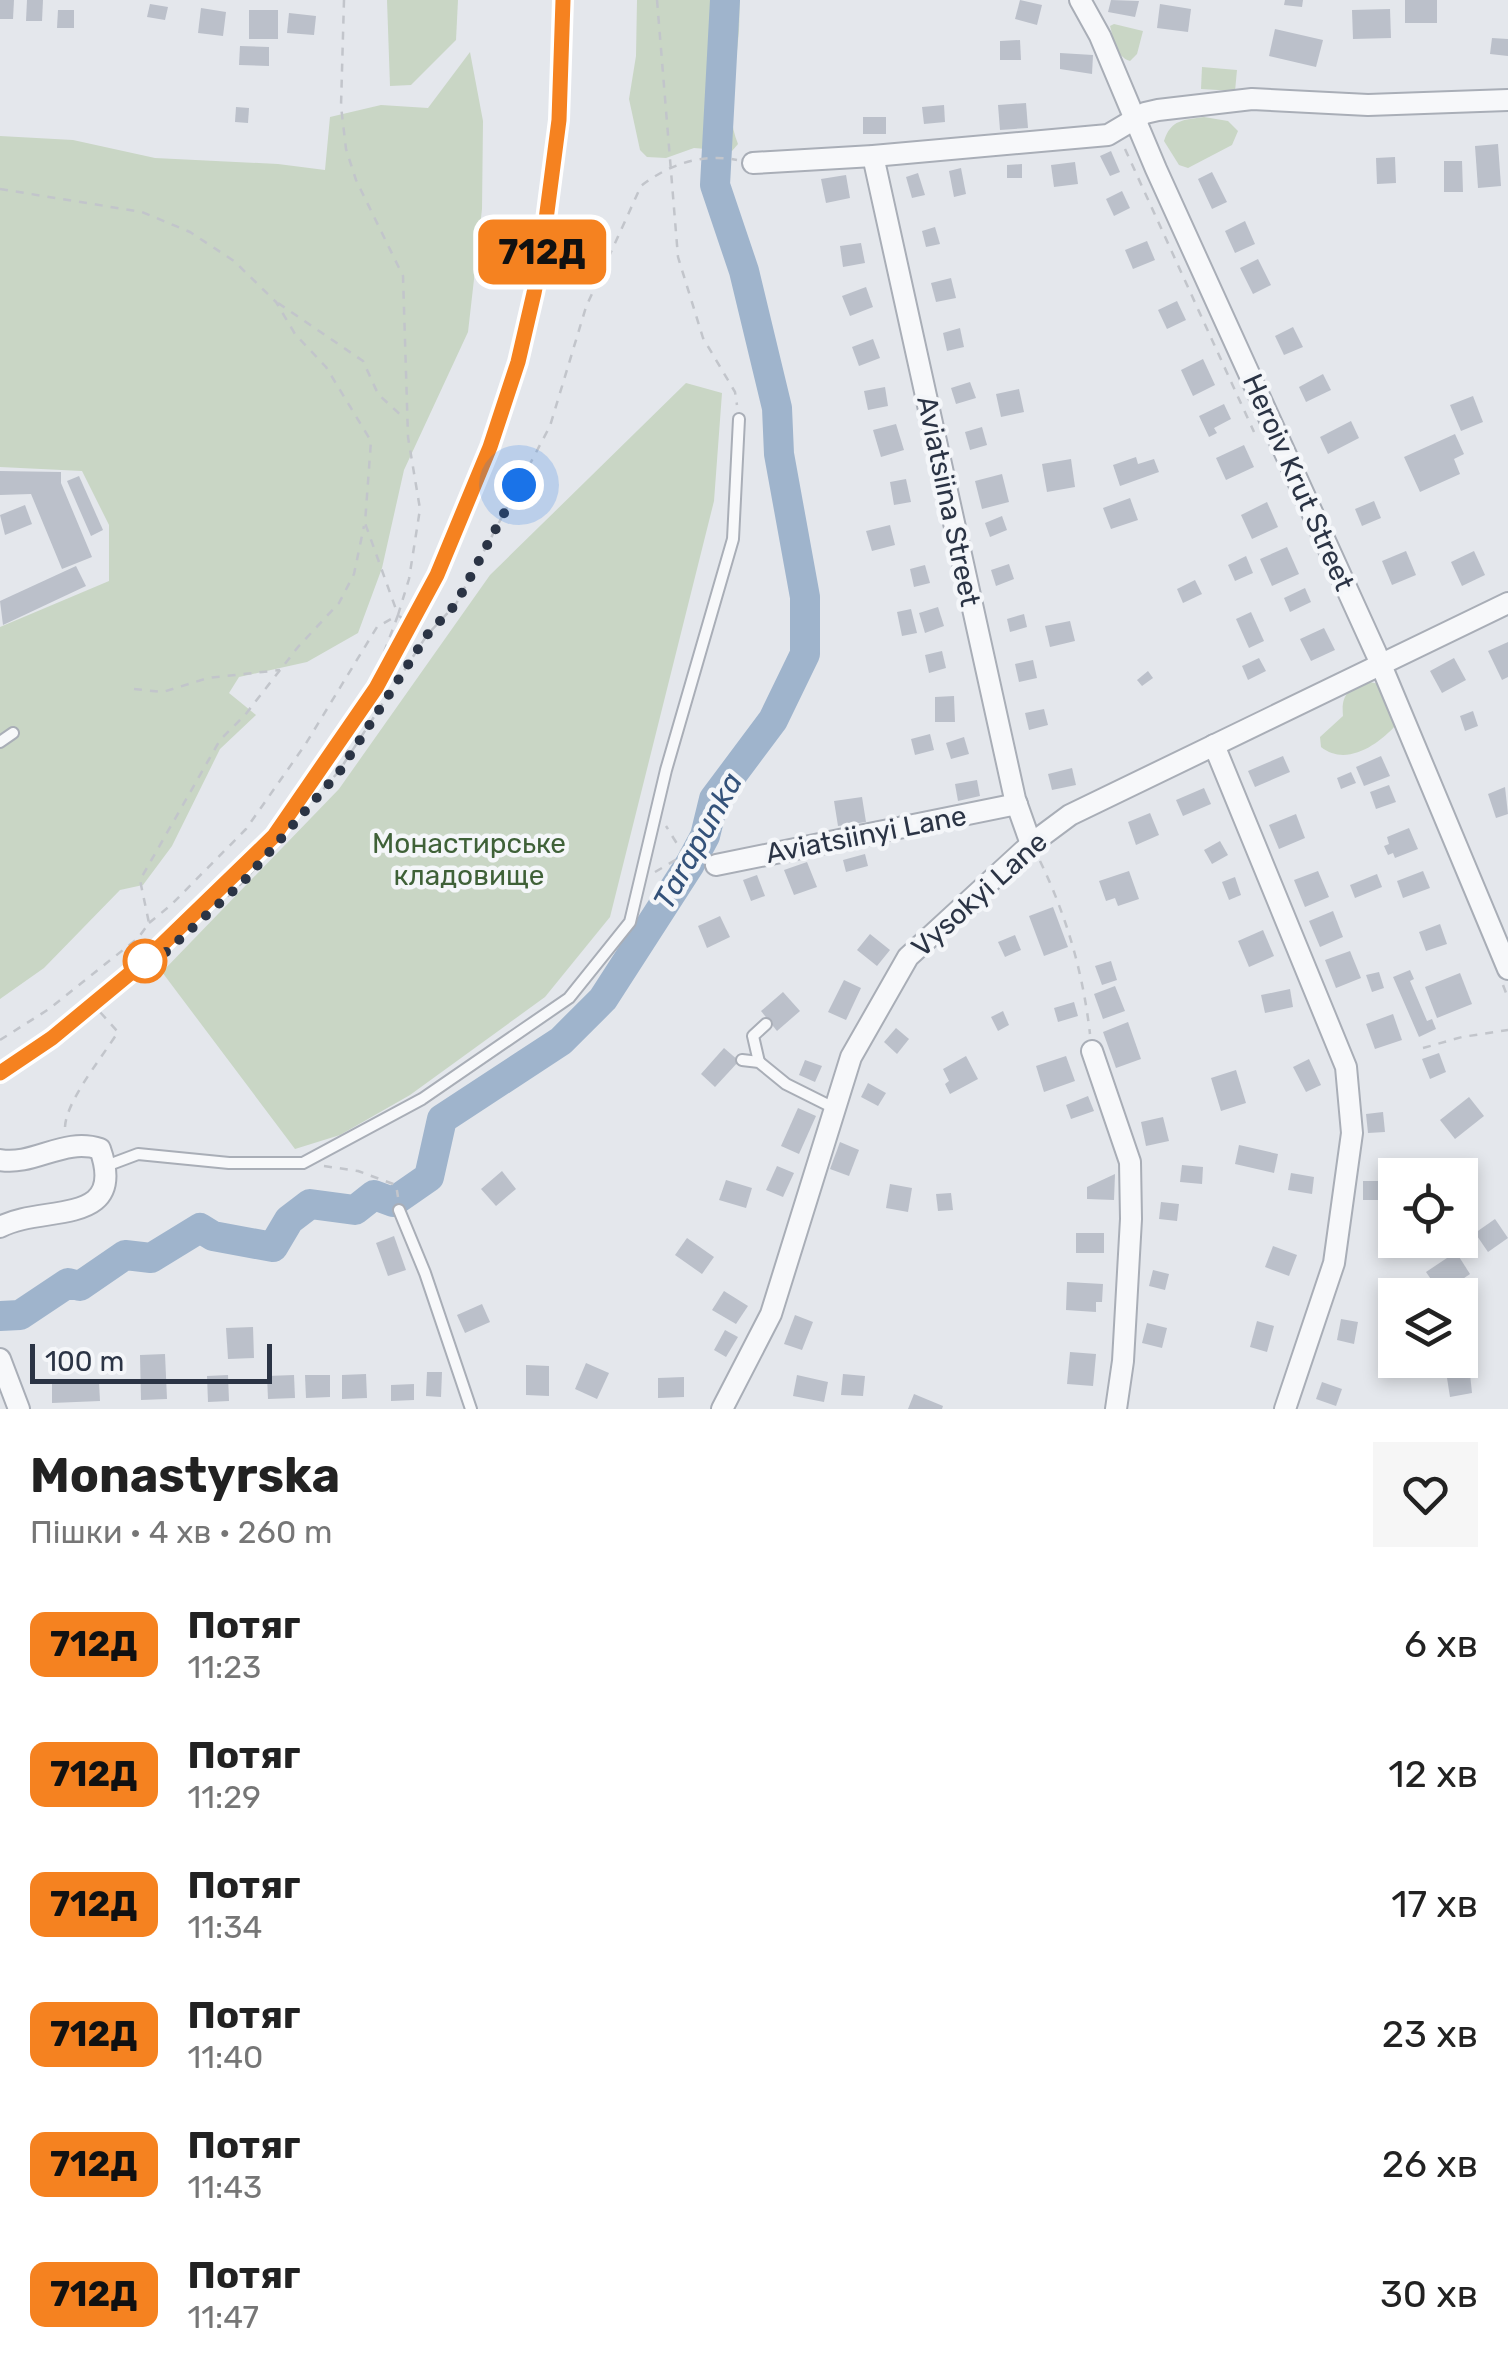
<!DOCTYPE html>
<html lang="uk">
<head>
<meta charset="utf-8">
<style>
  body { margin:0; font-family:Rubik,sans-serif; background:#f6f6f6; color:#222; height:100vh; display:flex; flex-direction:column; font-size:38px; white-space:nowrap }
  * { box-sizing:border-box; margin:0 }
  p { font-size:32px; color:#767676 }
  .icon { flex:none; width:55px; height:55px; fill:none; stroke:currentColor; stroke-width:2; stroke-linecap:round; stroke-linejoin:round }
  .map { position:relative; height:1409px; overflow:hidden }
  .details { display:flex; flex-direction:column; background:#fff; flex:1 }
  .details>* { flex:none }
  .badge { padding:0 20px; border-radius:15px; font-size:35px; line-height:65px }
  .buttons { position:absolute; left:1378px; top:1158px; display:grid; gap:20px }
  .buttons a { display:grid; place-items:center; width:100px; height:100px; border-radius:0px; background:#fff; box-shadow:0 5px 15px #0003; font-size:50px }
  .scale { position:absolute; left:30px; bottom:25px; width:242px; box-sizing:border-box; padding-left:10px; border:5px solid #2b3445; border-top:0; font-size:28px; line-height:35px; white-space:nowrap; color:#2b3445; -webkit-text-stroke:8px #f4f6f9; paint-order:stroke }
  .you { position:absolute; width:50px; height:50px; margin:-25px; border:8px solid #fff; border-radius:50%; background:#1a73e8; box-shadow:0 0 0 15px #1a73e833 }
  .map>.badge { position:absolute; translate:-50% -50%; box-shadow:0 0 0 5px #fff }
  .round { display:grid; place-items:center; flex:none; width:105px; height:105px; border-radius:0px; background:#f6f6f6 }
  .summary { display:flex; align-items:center; justify-content:space-between; height:170px; padding:0 30px }
  h1 { font-size:48px; font-weight:700; line-height:75px }
  ul { padding:0; list-style:none }
  li { display:flex; align-items:center; gap:30px; height:130px; padding:0 30px }
  li div { flex:1 }
  li b { display:block; font-size:38px }
  li em { font-style:normal }
  li .badge { min-width:110px; font-weight:700; text-align:center }
  .map>svg:first-child { display:block }
</style>
</head>
<body>
<div class="map">
<svg width="1508" height="1409" viewBox="0 0 1508 1409">
  <rect width="100%" height="100%" fill="#e4e7ec"/>
  <g fill="#c9d6c5">
    <path d="M387,0H458L456,40L411,85L390,86Z"/>
    <path d="M637,0H740C739,13 740,27 738,41C735,78 724,108 738,144L732,151L694,148L666,158L647,157L640,150L629,99L636,56Z"/>
    <path d="M1114,24L1143,31L1137,54L1130,61C1115,56 1114,40 1110,26Z"/>
    <path d="M470,52L483,121L482,209L468,332L404,470L382,568L358,633L307,662L239,677L229,693L256,715L220,749L172,846L143,885L120,890L44,968L0,999V627L109,581V525L82,471L0,467V136L73,140L155,158L278,164L325,170L330,117L381,105L428,108Z"/>
    <path d="M1202,67L1237,70L1235,91L1201,89Z"/>
    <path d="M1204,117L1228,121L1238,131L1232,145L1188,168L1179,165L1164,141C1171,119 1184,120 1204,117Z"/>
    <path d="M686,383L722,393L714,501L610,917L545,997L410,1095L340,1135L295,1149L162,972L339,789L490,575Z"/>
    <path d="M1365,681L1379,684L1396,725C1378,745 1346,767 1321,747L1320,737L1343,716C1341,694 1348,691 1365,681Z"/>
  </g>
  <g fill="none" stroke-linecap="round" stroke-linejoin="round">
    <path stroke="#9fb4cc" stroke-width="30" d="M0,1316L20,1315L68,1283L80,1286L125,1255L151,1258L200,1228L213,1236L273,1247L289,1220L310,1204L355,1210L374,1195L393,1202L429,1177L442,1119L561,1041L603,999L690,864L705,836L714,799L773,720L805,654V597L779,454L777,408L744,271L715,185L725,0"/>
  </g>
  <g fill="#bbc0ca">
    <path d="M0,0H14L13,19H0Z"/>
    <path d="M27,0H43L42,21H26Z"/>
    <path d="M1020,0L1042,5L1037,25L1015,19Z"/>
    <path d="M1111,0L1139,1L1135,17L1108,12Z"/>
    <path d="M1285,0H1303L1302,7L1284,5Z"/>
    <rect x="1405" y="0" width="32" height="23"/>
    <path d="M150,4L168,7L165,20L147,17Z"/>
    <path d="M1160,4L1191,9L1188,32L1157,28Z"/>
    <path d="M201,8L226,12L223,36L198,33Z"/>
    <path d="M1390,9L1391,38L1353,39L1352,10Z"/>
    <path d="M58,10H74V28H57Z"/>
    <rect x="249" y="10" width="29" height="29"/>
    <path d="M289,13L316,16L314,35L287,33Z"/>
    <path d="M1275,29L1323,40L1316,67L1269,56Z"/>
    <path d="M1492,38L1508,39V56L1490,54Z"/>
    <path d="M1020,40L1021,60H1000V41Z"/>
    <path d="M240,46L269,47V66L239,65Z"/>
    <path d="M1060,53L1093,55L1092,74L1060,69Z"/>
    <path d="M1026,103L1028,128L1000,130L998,105Z"/>
    <path d="M944,105L945,122L924,124L922,107Z"/>
    <path d="M236,107L249,108L248,123L235,122Z"/>
    <rect x="863" y="117" width="23" height="17"/>
    <path d="M1498,144L1501,186L1478,188L1475,146Z"/>
    <path d="M1111,151L1120,172L1110,176L1100,156Z"/>
    <path d="M1395,157L1396,183L1377,184L1376,158Z"/>
    <path d="M1444,161H1462L1463,192H1444Z"/>
    <path d="M1075,162L1078,184L1054,187L1051,165Z"/>
    <path d="M1022,164V178H1007V165Z"/>
    <path d="M961,168L966,194L954,197L949,171Z"/>
    <path d="M1212,172L1227,202L1212,209L1198,179Z"/>
    <path d="M918,173L925,195L912,198L906,177Z"/>
    <path d="M846,175L850,198L826,203L821,179Z"/>
    <path d="M1122,191L1130,208L1114,216L1106,199Z"/>
    <path d="M1245,221L1255,244L1235,253L1225,231Z"/>
    <path d="M935,227L940,244L926,247L922,231Z"/>
    <path d="M1147,241L1155,260L1133,269L1125,250Z"/>
    <path d="M861,243L865,263L843,267L840,246Z"/>
    <path d="M1258,259L1271,285L1253,294L1240,268Z"/>
    <path d="M951,278L956,298L936,302L931,283Z"/>
    <path d="M866,287L873,307L850,316L842,296Z"/>
    <path d="M1177,301L1186,320L1167,329L1158,310Z"/>
    <path d="M1293,327L1303,347L1284,355L1275,336Z"/>
    <path d="M960,328L964,347L947,351L943,333Z"/>
    <path d="M873,339L880,358L859,366L852,347Z"/>
    <path d="M1203,359L1215,385L1193,396L1181,370Z"/>
    <path d="M1323,374L1331,390L1306,402L1299,387Z"/>
    <path d="M970,382L976,398L956,404L951,388Z"/>
    <path d="M885,387L888,406L868,410L864,391Z"/>
    <path d="M1019,389L1024,412L1001,417L996,394Z"/>
    <path d="M1473,396L1483,422L1461,431L1450,405Z"/>
    <path d="M1224,404L1231,419L1214,428L1217,433L1209,437L1199,416Z"/>
    <path d="M1351,421L1359,438L1328,454L1320,437Z"/>
    <path d="M896,424L904,450L881,457L873,430Z"/>
    <path d="M982,427L987,445L970,450L965,432Z"/>
    <path d="M1455,434L1464,454L1454,459L1460,474L1420,492L1404,457Z"/>
    <path d="M1244,445L1254,467L1226,480L1216,458Z"/>
    <path d="M1136,457L1138,464L1154,459L1159,472L1120,486L1113,465Z"/>
    <path d="M1071,459L1075,487L1047,492L1042,464Z"/>
    <path d="M0,471L61,472V483L92,557L62,569L31,494L0,495Z"/>
    <path d="M1002,474L1009,502L982,509L975,481Z"/>
    <path d="M79,476L103,530L91,536L67,481Z"/>
    <path d="M906,479L911,502L894,505L890,482Z"/>
    <path d="M1130,498L1138,520L1111,529L1103,508Z"/>
    <path d="M1374,501L1381,518L1362,526L1355,509Z"/>
    <path d="M1267,502L1278,527L1252,539L1241,515Z"/>
    <path d="M25,505L32,524L5,535L0,515Z"/>
    <path d="M1002,516L1007,530L990,537L985,523Z"/>
    <path d="M890,525L895,545L872,551L866,531Z"/>
    <path d="M1287,547L1299,574L1272,586L1260,559Z"/>
    <path d="M1406,551L1416,575L1392,585L1382,561Z"/>
    <path d="M1474,551L1485,575L1462,586L1451,562Z"/>
    <path d="M1246,556L1253,573L1235,581L1228,565Z"/>
    <path d="M1009,564L1014,579L996,586L991,570Z"/>
    <path d="M925,565L930,583L914,587L910,569Z"/>
    <path d="M76,566L86,586L3,625L0,601Z"/>
    <path d="M1195,580L1202,594L1183,603L1177,589Z"/>
    <path d="M1305,588L1311,602L1290,612L1284,598Z"/>
    <path d="M938,607L944,626L925,633L919,613Z"/>
    <path d="M911,609L917,633L902,636L897,612Z"/>
    <path d="M1251,612L1264,641L1249,648L1236,619Z"/>
    <path d="M1024,614L1027,627L1010,632L1007,619Z"/>
    <path d="M1070,621L1075,641L1050,647L1045,626Z"/>
    <path d="M1324,628L1335,650L1311,661L1300,639Z"/>
    <path d="M1508,642V677L1502,680L1488,651Z"/>
    <path d="M942,651L946,668L929,673L925,655Z"/>
    <path d="M1259,658L1266,671L1248,680L1242,666Z"/>
    <path d="M1454,658L1466,680L1442,693L1430,671Z"/>
    <path d="M1033,660L1037,678L1019,682L1015,664Z"/>
    <path d="M1148,671L1153,678L1142,686L1137,680Z"/>
    <path d="M954,696L955,722H935V697Z"/>
    <path d="M1044,709L1048,725L1029,730L1025,713Z"/>
    <path d="M1473,711L1478,726L1465,731L1460,716Z"/>
    <path d="M930,734L934,750L915,755L911,739Z"/>
    <path d="M964,737L969,754L951,759L946,743Z"/>
    <path d="M1283,756L1290,772L1255,787L1248,771Z"/>
    <path d="M1381,756L1390,776L1364,786L1356,767Z"/>
    <path d="M1072,768L1076,785L1052,790L1048,774Z"/>
    <path d="M1351,772L1356,783L1341,789L1337,778Z"/>
    <path d="M977,780L980,796L958,801L955,784Z"/>
    <path d="M1389,785L1396,802L1376,809L1370,792Z"/>
    <path d="M1505,787L1508,814L1496,818L1488,794Z"/>
    <path d="M1204,788L1211,804L1183,816L1176,800Z"/>
    <path d="M862,797L866,822L838,826L834,801Z"/>
    <path d="M1150,813L1159,835L1136,845L1128,822Z"/>
    <path d="M1296,814L1305,838L1279,849L1269,825Z"/>
    <path d="M1409,828L1418,849L1395,858L1393,853L1388,855L1384,846L1389,844L1387,837Z"/>
    <path d="M1220,841L1228,855L1212,864L1204,850Z"/>
    <path d="M865,854L868,866L846,872L843,860Z"/>
    <path d="M807,862L817,887L794,895L784,870Z"/>
    <path d="M1129,871L1139,899L1118,906L1115,898L1106,901L1099,881Z"/>
    <path d="M1318,871L1329,897L1305,907L1294,880Z"/>
    <path d="M1423,871L1430,888L1403,898L1397,881Z"/>
    <path d="M1377,874L1382,887L1355,898L1350,885Z"/>
    <path d="M757,875L765,896L751,901L743,880Z"/>
    <path d="M1235,877L1241,895L1229,900L1222,882Z"/>
    <path d="M1053,907L1068,947L1044,956L1029,916Z"/>
    <path d="M1333,911L1343,937L1320,947L1309,921Z"/>
    <path d="M720,916L730,937L707,948L698,926Z"/>
    <path d="M1440,924L1447,944L1426,951L1419,932Z"/>
    <path d="M1263,930L1274,956L1249,967L1238,941Z"/>
    <path d="M870,934L890,950L877,966L857,950Z"/>
    <path d="M1015,935L1021,950L1005,957L998,942Z"/>
    <path d="M1350,951L1361,978L1336,988L1325,960Z"/>
    <path d="M1111,961L1117,980L1102,985L1095,966Z"/>
    <path d="M1410,970L1414,979L1410,981L1427,1021L1432,1019L1436,1029L1419,1037L1393,977Z"/>
    <path d="M1379,972L1384,988L1372,992L1366,975Z"/>
    <path d="M1460,973L1472,1004L1437,1018L1425,987Z"/>
    <path d="M844,980L861,988L846,1020L828,1012Z"/>
    <path d="M1115,986L1125,1011L1103,1019L1094,994Z"/>
    <path d="M1290,989L1293,1007L1265,1013L1261,995Z"/>
    <path d="M783,992L800,1011L777,1031L761,1011Z"/>
    <path d="M1074,1002L1078,1016L1058,1022L1054,1008Z"/>
    <path d="M1003,1011L1009,1025L998,1031L991,1017Z"/>
    <path d="M1393,1014L1402,1040L1375,1049L1366,1024Z"/>
    <path d="M1128,1022L1141,1059L1116,1068L1103,1032Z"/>
    <path d="M896,1028L909,1039L897,1054L884,1042Z"/>
    <path d="M724,1048L739,1061L715,1087L701,1074Z"/>
    <path d="M1439,1053L1446,1072L1430,1079L1422,1059Z"/>
    <path d="M966,1056L978,1079L950,1094L945,1084L949,1081L943,1069Z"/>
    <path d="M1066,1056L1075,1081L1044,1092L1036,1066Z"/>
    <path d="M1309,1059L1321,1085L1306,1092L1293,1067Z"/>
    <path d="M805,1060L822,1066L815,1082L799,1075Z"/>
    <path d="M1236,1070L1246,1103L1221,1111L1211,1078Z"/>
    <path d="M868,1083L886,1093L878,1106L861,1097Z"/>
    <path d="M1088,1096L1094,1111L1071,1119L1066,1105Z"/>
    <path d="M1469,1097L1484,1116L1455,1139L1440,1120Z"/>
    <path d="M798,1108L816,1116L799,1154L781,1146Z"/>
    <path d="M1383,1112L1385,1132L1368,1133L1366,1114Z"/>
    <path d="M1163,1117L1169,1141L1146,1146L1141,1122Z"/>
    <path d="M840,1142L859,1150L849,1176L830,1169Z"/>
    <path d="M1239,1145L1278,1154L1274,1173L1235,1164Z"/>
    <path d="M1182,1165L1203,1167L1202,1184L1180,1182Z"/>
    <path d="M777,1166L794,1173L783,1197L766,1190Z"/>
    <path d="M502,1171L516,1189L496,1206L481,1189Z"/>
    <path d="M1291,1173L1314,1177L1312,1194L1288,1190Z"/>
    <path d="M1115,1174L1114,1200L1087,1199V1187Z"/>
    <path d="M726,1180L752,1188L746,1208L719,1200Z"/>
    <rect x="1363" y="1181" width="20" height="19"/>
    <path d="M890,1184L912,1188L908,1212L886,1208Z"/>
    <path d="M951,1193L953,1210L938,1211L936,1194Z"/>
    <path d="M1161,1202L1179,1204L1177,1221L1159,1219Z"/>
    <path d="M1395,1211V1243L1380,1223Z"/>
    <path d="M1495,1219L1508,1238L1488,1252L1475,1233Z"/>
    <rect x="1076" y="1233" width="28" height="20"/>
    <path d="M394,1236L406,1270L388,1276L376,1243Z"/>
    <path d="M687,1238L714,1257L702,1274L675,1255Z"/>
    <path d="M1273,1246L1297,1255L1289,1276L1265,1267Z"/>
    <path d="M1456,1252L1470,1274L1441,1294L1426,1272Z"/>
    <path d="M1153,1270L1169,1274L1165,1290L1149,1286Z"/>
    <path d="M1067,1282L1103,1284L1102,1302H1096V1312L1066,1310Z"/>
    <path d="M724,1291L748,1306L736,1324L712,1310Z"/>
    <path d="M482,1304L490,1322L465,1333L457,1315Z"/>
    <path d="M1460,1311L1473,1329L1460,1338Z"/>
    <path d="M795,1315L813,1322L802,1350L784,1344Z"/>
    <path d="M1341,1319L1358,1322L1354,1344L1337,1340Z"/>
    <path d="M1257,1321L1274,1326L1267,1352L1250,1347Z"/>
    <path d="M1147,1323L1167,1328L1162,1348L1142,1343Z"/>
    <path d="M253,1327L254,1358L228,1359L226,1328Z"/>
    <path d="M725,1330L738,1337L726,1357L714,1350Z"/>
    <path d="M1070,1352L1096,1354L1093,1386L1067,1384Z"/>
    <path d="M165,1354L167,1399L141,1400L140,1355Z"/>
    <path d="M586,1363L609,1373L597,1399L575,1389Z"/>
    <path d="M526,1365L549,1366V1396L526,1395Z"/>
    <path d="M427,1372H442L441,1397L426,1396Z"/>
    <path d="M366,1374L367,1398L342,1399V1375Z"/>
    <path d="M843,1374L865,1376L863,1396L841,1395Z"/>
    <path d="M1470,1374L1472,1393L1450,1397L1447,1378Z"/>
    <path d="M228,1375L229,1401L208,1402L207,1376Z"/>
    <path d="M294,1375L295,1398L268,1399L267,1376Z"/>
    <path d="M305,1375H330V1397L306,1398Z"/>
    <path d="M797,1375L828,1382L824,1402L793,1396Z"/>
    <path d="M684,1377V1397L658,1398V1378Z"/>
    <path d="M99,1382L100,1401L52,1403V1383Z"/>
    <path d="M1322,1382L1342,1389L1336,1406L1316,1399Z"/>
    <path d="M414,1384V1400L391,1401V1385Z"/>
    <path d="M914,1394L943,1406L942,1409H908Z"/>
  </g>
  <g fill="none" stroke-linecap="round" stroke-linejoin="round">
    <g stroke="#a9aeb7" stroke-width="14">
      <g id="lane">
        <path d="M0,742L13,733"/>
        <path d="M742,1060L759,1062L786,1084L834,1108"/>
        <path d="M759,1062L753,1036L766,1024"/>
        <path d="M106,1166L138,1154L229,1163H303L422,1099L569,998L630,922L666,770L733,539L739,419"/>
        <path d="M399,1210L425,1273L471,1409"/>
      </g>
    </g>
    <g stroke="#a9aeb7" stroke-width="24">
      <g id="street">
        <path d="M1080,0L1100,36L1156,169L1376,653L1508,969"/>
        <path d="M873,156L1015,799L1031,844"/>
        <path d="M753,163L873,156L1108,135L1145,113L1158,110L1252,99L1368,105L1508,100"/>
        <path d="M1214,745L1346,1067L1352,1133L1334,1263L1285,1409"/>
        <path d="M716,865L1017,804"/>
        <path d="M1092,1051L1130,1162L1131,1219L1123,1361L1116,1409"/>
        <path d="M0,1160C34,1166 64,1137 100,1149C128,1228 43,1204 0,1227"/>
        <path d="M0,1359L19,1409"/>
        <path d="M722,1409L771,1314L851,1057L908,957L1031,844L1070,815L1508,603"/>
      </g>
    </g>
    <g stroke="#c2c5cb" stroke-width="2.5" stroke-dasharray="8 8" stroke-linecap="butt">
      <path d="M657,0L678,257L703,338L735,392L737,405"/>
      <path d="M1125,149L1254,432"/>
      <path d="M0,189L142,212L190,232L234,261L276,302L295,334L326,367L371,441L365,523L398,615L342,765"/>
      <path d="M278,303L363,361L378,394L405,419"/>
      <path d="M399,616L426,634"/>
      <path d="M134,689L163,692L208,678L280,670"/>
      <path d="M684,855L700,861"/>
      <path d="M1040,861C1067,917 1083,973 1090,1034"/>
      <path d="M655,872L684,855L666,826"/>
      <path d="M149,923L171,905L246,829L305,745L377,627L398,615L409,579L420,509L408,437L403,276L356,180L346,149L341,106L344,0"/>
      <path d="M1503,985L1508,998"/>
      <path d="M0,1040L49,1009L138,938L149,923L140,880L220,740L245,715L298,647L339,603L354,574L364,526"/>
      <path d="M59,1044L169,950L244,881L339,771L427,635L456,604L550,426L586,307L641,186C669,164 703,153 737,160"/>
      <path d="M1423,1048L1462,1037L1508,1030"/>
      <path d="M65,1127C66,1101 103,1056 118,1032L100,1012"/>
      <path d="M324,1166L358,1171L396,1185L398,1197"/>
    </g>
    <use href="#lane" stroke="#f7f8fa" stroke-width="10"/>
    <use href="#street" stroke="#f7f8fa" stroke-width="20"/>
    <g stroke="#7d8696" stroke-width="9">
      <path id="rail" d="M0,1074L52,1039L145,961L274,836L376,688L437,575L490,447L519,362L541,259L559,119L563,0"/>
    </g>
    <use href="#rail" stroke="#f4f6f9" stroke-width="5" stroke-dasharray="15" stroke-linecap="butt"/>
  </g>
  <g fill="none" stroke-linecap="round" stroke-linejoin="round">
    <g stroke="#fff" stroke-width="22">
      <path id="line" d="M0,1073L52,1038L145,961L274,836L376,688L437,575L490,447L518,362L534,293L541,258L559,120L563,0"/>
    </g>
    <use href="#line" stroke="#f58220" stroke-width="15"/>
    <path stroke="#2b3445" stroke-width="10" stroke-dasharray="0 18" d="M145,961L146,970L244,881L340,771L427,635L456,604L519,485"/>
  </g>
  <circle fill="#fff" stroke="#f58220" stroke-width="5" cx="145" cy="961" r="20"/>
  <g text-anchor="middle" stroke-width="9" stroke-linejoin="round" paint-order="stroke">
    <g font-size="28" fill="#2b3445" stroke="#f4f6f9">
      <text transform="translate(1299 482) rotate(66)" y="10">Heroiv Krut Street</text>
      <text transform="translate(949 501) rotate(78)" y="10">Aviatsiina Street</text>
      <text transform="translate(866 834) rotate(-11)" y="10">Aviatsiinyi Lane</text>
      <text transform="translate(979 894) rotate(-42)" y="10">Vysokyi Lane</text>
    </g>
    <g font-size="28" fill="#3f6138" stroke="#f4f6f9">
      <text x="469" y="853">Монастирське<tspan x="469" dy="32">кладовище</tspan></text>
    </g>
    <g font-size="30" font-style="italic" fill="#34527a" stroke="#f4f6f9">
      <text transform="translate(698 841) rotate(-61)" y="10">Tarapunka</text>
    </g>
  </g>
</svg>
<div class="buttons">
<a><svg class="icon" aria-label="locate" viewBox="0 0 24 24"><circle cx="12" cy="12" r="6"/><path d="M12 2v4M12 18v4M2 12h4M18 12h4"/></svg></a>
<a><svg class="icon" aria-label="layers" viewBox="0 0 24 24"><path d="M12 4l9 5-9 5-9-5zM3 14l9 5 9-5"/></svg></a>
</div>
<div class="scale">100 m</div>
<div class="you" style="left:519px;top:485px"></div>
<b class="badge" style="left:542px;top:252px;background:#f58220;color:#111">712Д</b>
</div>
<section class="details">
<div class="summary"><div><h1>Monastyrska</h1><p>Пішки · 4 хв · 260 m</p></div><a class="round"><svg class="icon" aria-label="heart" viewBox="0 0 24 24"><path d="M12 20l-8-8c-3-5 5-10 8-4 3-6 11-1 8 4z"/></svg></a></div>
<ul>
<li><span class="badge" style="background:#f58220;color:#111">712Д</span><div><b>Потяг</b><p>11:23</p></div><em>6 хв</em></li>
<li><span class="badge" style="background:#f58220;color:#111">712Д</span><div><b>Потяг</b><p>11:29</p></div><em>12 хв</em></li>
<li><span class="badge" style="background:#f58220;color:#111">712Д</span><div><b>Потяг</b><p>11:34</p></div><em>17 хв</em></li>
<li><span class="badge" style="background:#f58220;color:#111">712Д</span><div><b>Потяг</b><p>11:40</p></div><em>23 хв</em></li>
<li><span class="badge" style="background:#f58220;color:#111">712Д</span><div><b>Потяг</b><p>11:43</p></div><em>26 хв</em></li>
<li><span class="badge" style="background:#f58220;color:#111">712Д</span><div><b>Потяг</b><p>11:47</p></div><em>30 хв</em></li>
</ul>
</section>
</body>
</html>
